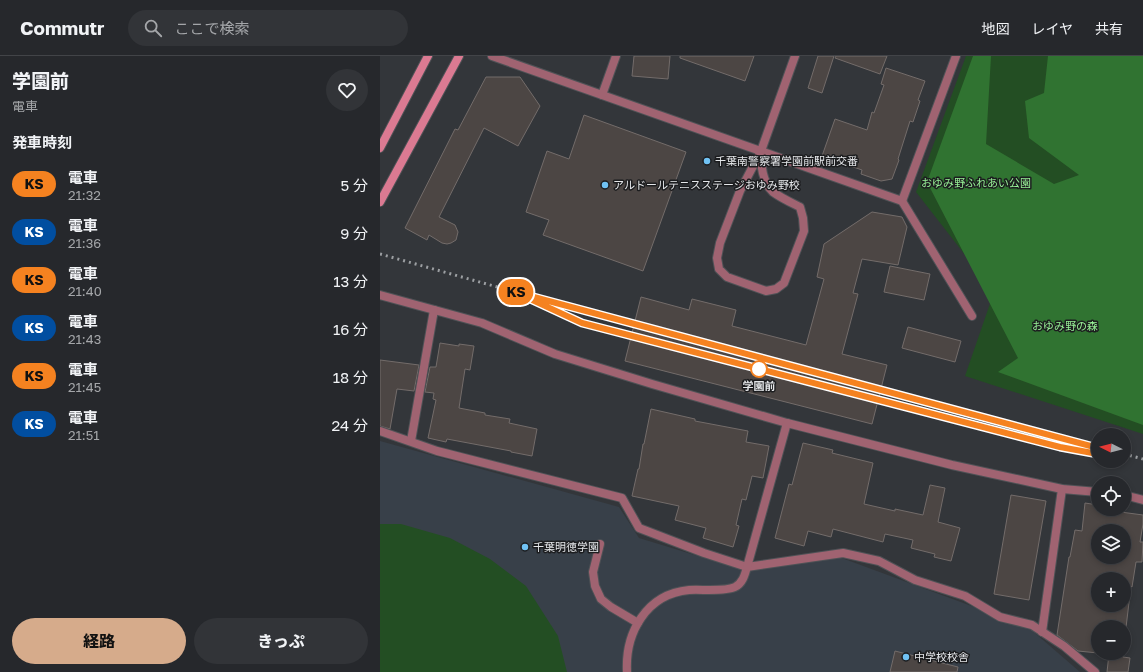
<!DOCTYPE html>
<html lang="ja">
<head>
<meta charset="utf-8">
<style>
  body { margin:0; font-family:"Golos Text","Noto Sans JP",sans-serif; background:#323438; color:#f1f3f6; height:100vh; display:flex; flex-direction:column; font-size:15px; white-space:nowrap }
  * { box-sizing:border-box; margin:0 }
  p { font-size:13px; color:#a4a6a9 }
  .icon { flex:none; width:22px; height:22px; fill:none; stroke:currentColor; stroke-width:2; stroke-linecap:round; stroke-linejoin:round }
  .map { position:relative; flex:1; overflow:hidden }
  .panel { display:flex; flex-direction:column; background:#26282c; width:380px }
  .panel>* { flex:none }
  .badge { padding:0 8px; border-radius:13px; font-size:14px; line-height:26px }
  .needle { width:26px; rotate:276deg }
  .controls { position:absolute; left:711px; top:372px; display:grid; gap:8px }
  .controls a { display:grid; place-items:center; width:40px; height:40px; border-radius:50%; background:#26282c; box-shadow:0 2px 6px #0003,0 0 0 1px #424448; font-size:20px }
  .map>.badge { position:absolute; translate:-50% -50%; box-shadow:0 0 0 2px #fff }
  h2 { padding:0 12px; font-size:15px; line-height:36px }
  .round { display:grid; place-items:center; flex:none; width:42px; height:42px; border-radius:21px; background:#323438 }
  .headline { display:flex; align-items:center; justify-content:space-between; height:68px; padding:0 12px }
  h1 { font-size:19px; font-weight:800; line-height:30px }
  .primary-button { display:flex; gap:8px; margin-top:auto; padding:8px 12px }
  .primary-button a { flex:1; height:46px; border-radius:24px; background:#d6ab8b; color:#111; font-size:16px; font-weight:800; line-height:46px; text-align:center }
  .primary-button a+a { background:#323438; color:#f1f3f6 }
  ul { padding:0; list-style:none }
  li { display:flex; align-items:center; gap:12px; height:48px; padding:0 12px }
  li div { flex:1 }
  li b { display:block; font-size:15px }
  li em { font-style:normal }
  li .badge { min-width:44px; font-weight:700; text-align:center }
  header { display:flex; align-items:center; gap:24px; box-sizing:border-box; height:56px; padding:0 20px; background:#26282c; border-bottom:1px solid #424448 }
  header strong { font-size:19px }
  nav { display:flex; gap:22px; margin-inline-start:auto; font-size:14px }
  .search { width:280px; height:36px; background:#323438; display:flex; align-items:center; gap:10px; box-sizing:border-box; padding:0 14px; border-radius:22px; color:#a4a6a9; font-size:15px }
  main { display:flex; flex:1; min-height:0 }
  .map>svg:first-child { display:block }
</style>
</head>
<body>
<header>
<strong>Commutr</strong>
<div class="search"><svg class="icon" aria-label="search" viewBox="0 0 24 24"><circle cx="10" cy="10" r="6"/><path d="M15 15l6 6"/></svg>ここで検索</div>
<nav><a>地図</a><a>レイヤ</a><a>共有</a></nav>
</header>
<main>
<section class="panel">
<div class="headline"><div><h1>学園前</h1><p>電車</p></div><a class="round"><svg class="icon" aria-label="heart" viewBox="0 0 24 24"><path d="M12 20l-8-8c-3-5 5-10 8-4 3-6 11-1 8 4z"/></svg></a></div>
<h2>発車時刻</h2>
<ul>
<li><span class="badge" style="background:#f58220;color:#111">KS</span><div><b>電車</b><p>21:32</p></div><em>5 分</em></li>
<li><span class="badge" style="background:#014ea0;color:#fff">KS</span><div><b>電車</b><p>21:36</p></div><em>9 分</em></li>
<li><span class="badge" style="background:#f58220;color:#111">KS</span><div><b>電車</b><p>21:40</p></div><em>13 分</em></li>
<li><span class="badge" style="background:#014ea0;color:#fff">KS</span><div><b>電車</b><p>21:43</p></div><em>16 分</em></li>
<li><span class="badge" style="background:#f58220;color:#111">KS</span><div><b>電車</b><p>21:45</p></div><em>18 分</em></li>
<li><span class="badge" style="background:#014ea0;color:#fff">KS</span><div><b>電車</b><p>21:51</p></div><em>24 分</em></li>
</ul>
<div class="primary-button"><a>経路</a><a>きっぷ</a></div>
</section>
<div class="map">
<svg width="763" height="616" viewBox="0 0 763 616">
  <rect width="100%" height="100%" fill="#33363a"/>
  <path fill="#384049" d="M0,385L239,451L259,482L354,511L459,501L648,571L700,616H0Z"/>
  <g fill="#234e23">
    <path d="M586,0H763V378L585,320L614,236L536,136Z"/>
    <path d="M0,468H21L70,482L110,503L146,530L178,580L187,616H0Z"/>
  </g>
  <path fill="#307331" d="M593,0H611L606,88L674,128L699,119L649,82L645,45L664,37L668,0H763V369L618,316L638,302L547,126Z"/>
  <g fill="#4c4644" stroke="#736c6a" fill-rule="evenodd">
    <path d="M254,0H290L288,23L252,20Z"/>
    <path d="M300,0H374L365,25L300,2Z"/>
    <path d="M438,0H454L442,37L428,32Z"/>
    <path d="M456,0H507L500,18L455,2Z"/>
    <path d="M506,12L545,25L538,44L540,45L533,66L530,65L518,103L519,104L512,123L501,125L481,118L482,114L442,100L455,63L487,74L492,56L494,57L504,29L501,28Z"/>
    <path d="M106,21H140L160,50L138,90L104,72L59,161L75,169L78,176L76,184L71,187L67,188L62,187L49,179L47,184L25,172L75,73L78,74Z"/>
    <path d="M204,59L306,96L263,215L163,179L169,164L146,156L167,95L189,103Z"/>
    <path d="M492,156L522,161L527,171L518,209L482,203L473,237L478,238L462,298L507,309L492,368L245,305L261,241L309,254L312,243L356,254L352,270L426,289L444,223L437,221L444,188Z"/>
    <path d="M510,210L550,218L544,244L504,236Z"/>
    <path d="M528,271L581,285L575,306L522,292Z"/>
    <path d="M60,287L79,290V288L94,290L90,314L85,313L79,352L105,357V359L130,363L129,367L157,373L152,400L131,396V395L67,383L66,386L48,382L56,344L53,343L54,337L45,336L50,311H56Z"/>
    <path d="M0,304L39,309L34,335L17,333L10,373L0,370Z"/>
    <path d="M271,353L315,363V365L368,375L366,386L389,390L383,422L372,420L366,444L362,443L356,469L359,470L353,491L323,482L326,472L295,464L299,450L252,440L258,413H259L263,388H264Z"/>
    <path d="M423,387L453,394L452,397L493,407L484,448L515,455V453L543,459L550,429L565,432L558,466L580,472L571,505L554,501L555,498L531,492L533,484L505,478L503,486L453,473L451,481L428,475L424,490L395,482L409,428L412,429Z"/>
    <path d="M631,439L666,445L649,544L614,538Z"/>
    <path d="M705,447L718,449V453H733V455L763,459V468L760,486H763L762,506H756L752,531L751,530L744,588V571H718V597L698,595L677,579L689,501H690L695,474L702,475ZM718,475H744V501H718ZM718,523H744V549H718Z"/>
    <path d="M515,595L578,611L577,616H510Z"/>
    <path d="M723,597H743V601L750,602L748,616H727L729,598Z"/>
  </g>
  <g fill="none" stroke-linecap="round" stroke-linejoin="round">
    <g stroke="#4f5256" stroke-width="10">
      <g id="lane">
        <path d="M381,95C381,109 382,126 393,136C401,142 412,147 420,151L423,162L424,175L404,227L396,233L386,235L347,221L339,213L337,202L340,187L360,135Z"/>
        <path d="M522,145L592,260"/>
        <path d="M220,488L213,516L215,530L221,543L231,551L258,567"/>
        <path d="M247,616C245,577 266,538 309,534C320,533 345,536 355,531C363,527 365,518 367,511"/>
      </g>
    </g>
    <g stroke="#4f5256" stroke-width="10">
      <g id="street">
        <path d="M112,0L522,145L576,0"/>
        <path d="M222,39L236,0"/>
        <path d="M381,95L415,0"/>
        <path d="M0,239L102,267L175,298L272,328L407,367L572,409L682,433L718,436"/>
        <path d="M0,375L57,395L242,442L259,472L324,497L367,511L463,497L499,505L535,524L585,540L620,561L652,569L684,590L715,616"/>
        <path d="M31,385L54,254"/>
        <path d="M744,439L763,444"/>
        <path d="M367,511L407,367"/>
        <path d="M662,576L682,433"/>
      </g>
    </g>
    <g stroke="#4f5256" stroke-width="10">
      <g id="secondary">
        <path d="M0,92L48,0"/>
        <path d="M0,146L79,0"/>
      </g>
    </g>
    <use href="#lane" stroke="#a06371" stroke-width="8"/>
    <use href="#street" stroke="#a06371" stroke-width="8"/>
    <use href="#secondary" stroke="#db7a92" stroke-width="8"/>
    <g stroke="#9c9fa2" stroke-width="3" stroke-dasharray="2 4" stroke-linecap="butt">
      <path d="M0,198L135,236L718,391"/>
      <path d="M156,246L202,267L680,391L718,398"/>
      <path d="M744,398L763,403"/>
    </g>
  </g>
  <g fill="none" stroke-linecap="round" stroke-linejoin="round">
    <g stroke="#fff" stroke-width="9">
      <path id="line" d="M718,392L135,236L202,267L680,391L718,398"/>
    </g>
    <use href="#line" stroke="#f58220" stroke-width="6"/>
  </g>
  <g fill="#70c2f4" stroke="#1c1d1f" stroke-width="1.5">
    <circle cx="327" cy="105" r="4"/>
    <circle cx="225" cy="129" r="4"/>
    <circle cx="145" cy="491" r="4"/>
    <circle cx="526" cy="601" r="4"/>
  </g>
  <circle fill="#fff" stroke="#f58220" stroke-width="2" cx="379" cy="313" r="8"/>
  <g text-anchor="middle" stroke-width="3" stroke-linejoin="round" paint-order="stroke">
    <g font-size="11" fill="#e5e7ea" stroke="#1c1d1f" text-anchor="start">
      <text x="335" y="109">千葉南警察署学園前駅前交番</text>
      <text x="233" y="133">アルドールテニスステージおゆみ野校</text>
      <text x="153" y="495">千葉明徳学園</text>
      <text x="534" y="605">中学校校舎</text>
    </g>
    <g font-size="11" fill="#98f297" stroke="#1c1d1f">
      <text x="596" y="131">おゆみ野ふれあい公園</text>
      <text x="685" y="274">おゆみ野の森</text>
    </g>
    <g font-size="11" font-weight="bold" fill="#e5e7ea" stroke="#1c1d1f">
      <text x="379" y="334">学園前</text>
    </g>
  </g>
</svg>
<div class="controls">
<a><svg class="needle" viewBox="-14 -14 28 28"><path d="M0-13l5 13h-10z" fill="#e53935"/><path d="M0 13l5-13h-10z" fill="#a4a6a9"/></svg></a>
<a><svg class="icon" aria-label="locate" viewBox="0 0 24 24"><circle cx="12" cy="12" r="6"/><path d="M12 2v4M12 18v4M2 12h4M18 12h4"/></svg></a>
<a><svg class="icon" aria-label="layers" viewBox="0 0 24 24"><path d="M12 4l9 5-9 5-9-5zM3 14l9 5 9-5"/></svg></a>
<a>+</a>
<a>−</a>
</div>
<b class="badge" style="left:136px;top:236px;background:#f58220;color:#111">KS</b>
</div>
</main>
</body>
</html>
